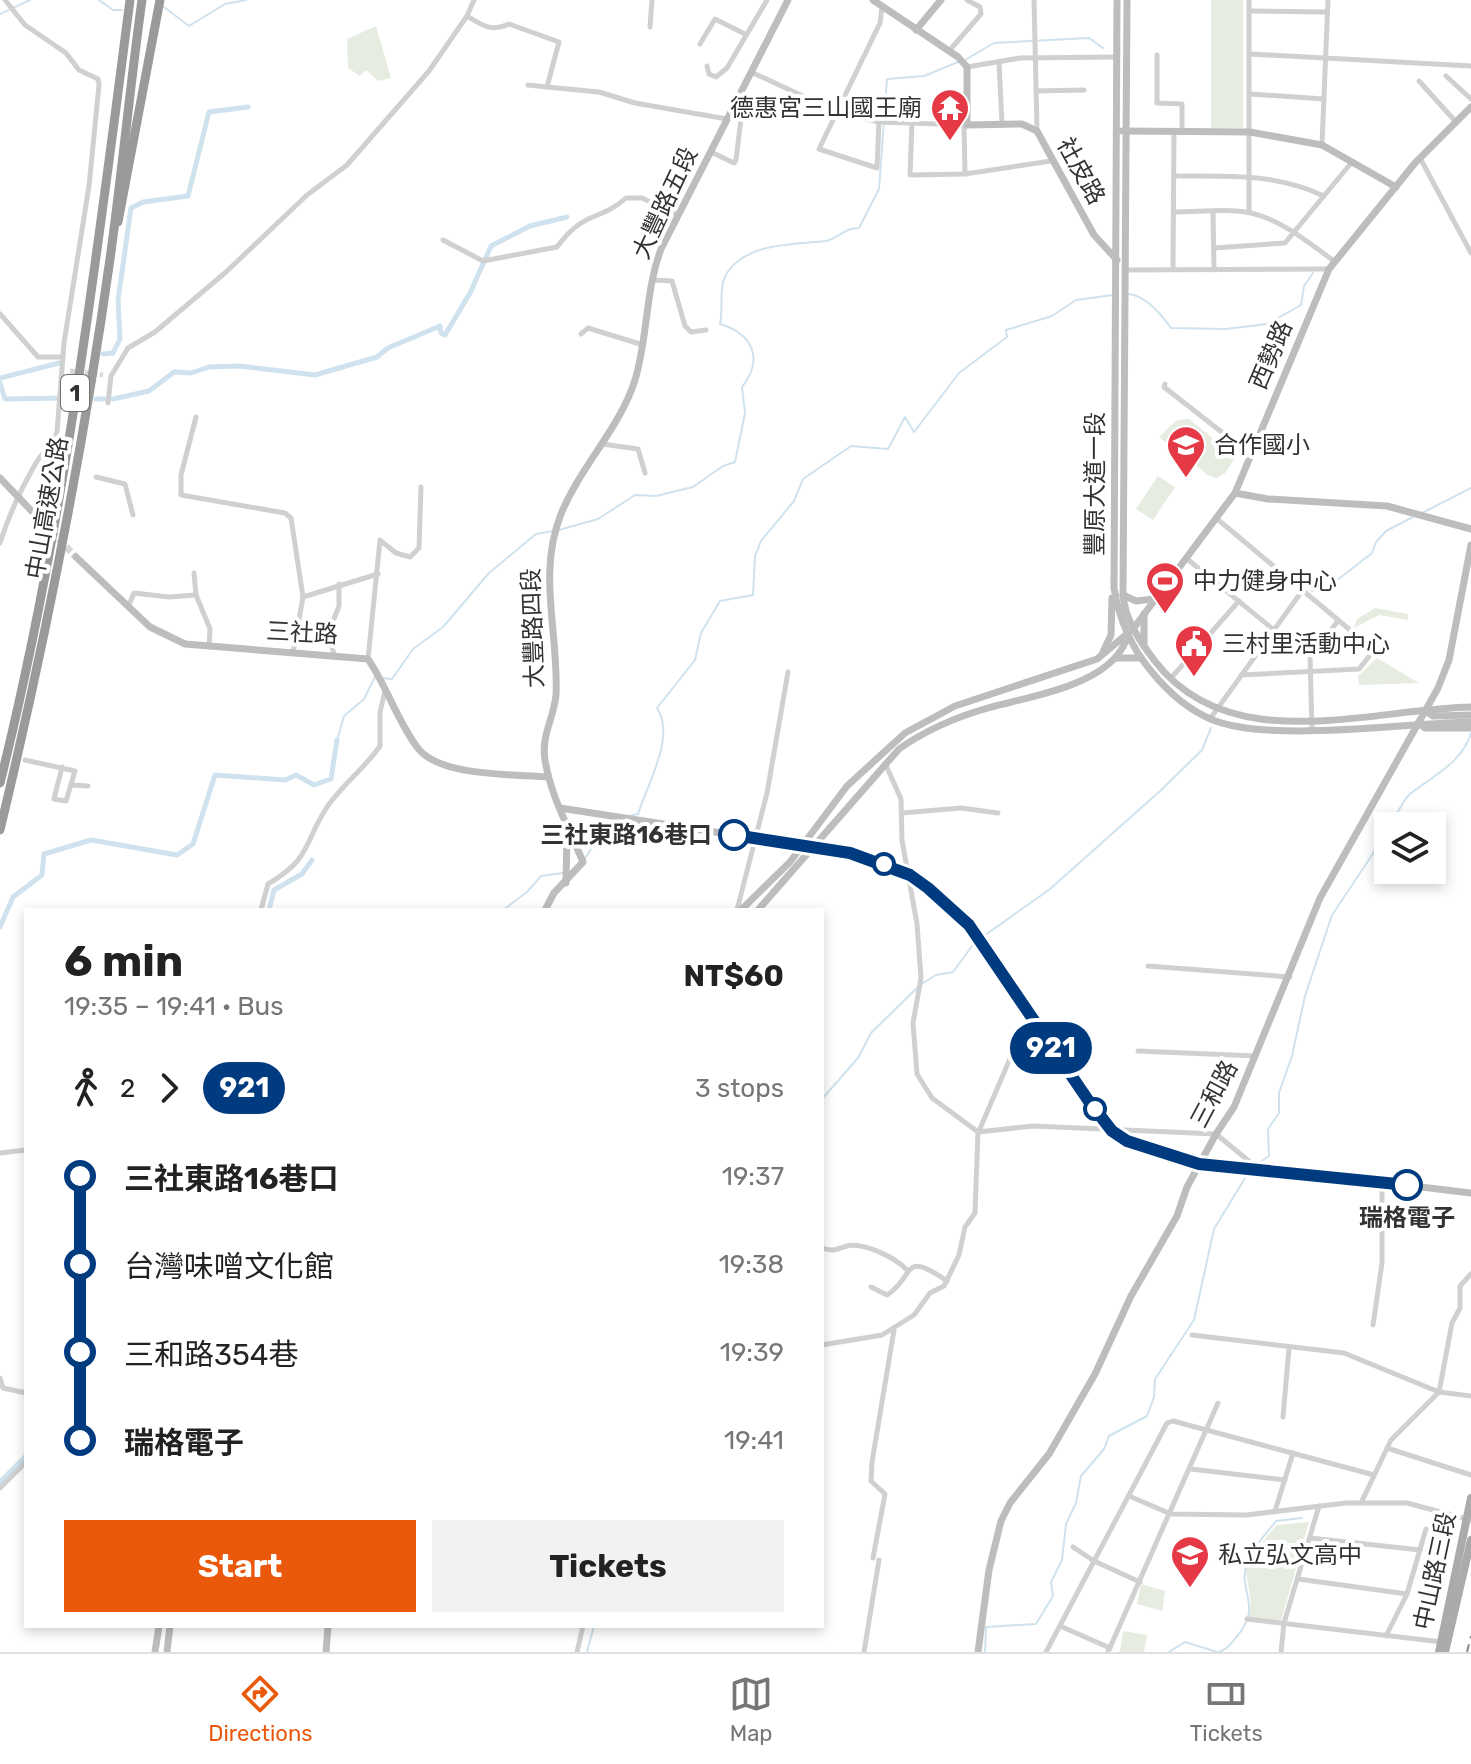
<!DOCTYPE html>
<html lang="en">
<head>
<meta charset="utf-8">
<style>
  body { margin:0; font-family:Rubik,"Noto Sans TC",sans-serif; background:#f2f2f2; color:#222; height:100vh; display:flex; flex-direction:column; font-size:30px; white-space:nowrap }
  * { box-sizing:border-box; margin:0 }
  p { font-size:26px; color:#767676 }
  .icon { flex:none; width:44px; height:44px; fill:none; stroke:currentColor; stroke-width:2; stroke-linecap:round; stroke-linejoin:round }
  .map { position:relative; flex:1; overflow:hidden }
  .panel { position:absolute; left:24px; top:908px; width:800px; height:720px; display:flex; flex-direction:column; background:#fff; border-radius:0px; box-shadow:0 4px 12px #0003 }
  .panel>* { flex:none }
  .badge { padding:0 16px; border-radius:26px; font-size:28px; line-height:52px }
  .buttons { position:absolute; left:1374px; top:812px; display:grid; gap:16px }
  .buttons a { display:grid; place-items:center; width:72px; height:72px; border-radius:0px; background:#fff; box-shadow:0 4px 12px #0003; font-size:40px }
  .map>.badge { position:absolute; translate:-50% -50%; box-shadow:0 0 0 4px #fff }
  .legs { display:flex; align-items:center; gap:12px; height:88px; padding:0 40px; font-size:26px }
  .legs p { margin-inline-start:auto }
  .summary { display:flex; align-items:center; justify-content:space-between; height:136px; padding:0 40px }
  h1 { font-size:44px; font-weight:700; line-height:60px }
  .button { display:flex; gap:16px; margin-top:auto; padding:16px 40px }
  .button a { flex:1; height:92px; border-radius:0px; background:#ea580c; color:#fff; font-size:32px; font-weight:700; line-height:92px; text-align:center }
  .button a+a { background:#f2f2f2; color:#222 }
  ul { padding:0 40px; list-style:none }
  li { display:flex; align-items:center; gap:28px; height:88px; font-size:30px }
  li i { display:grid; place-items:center; width:12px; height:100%; margin:0 10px; background:currentColor }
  li i::after { content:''; width:20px; height:20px; margin:-10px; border:6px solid; border-radius:50%; background:#fff }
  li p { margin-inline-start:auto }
  li:first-child i { background:linear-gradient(#0000 50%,currentColor 0) }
  li:last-child i { background:linear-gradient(currentColor 50%,#0000 0) }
  .tab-bar { display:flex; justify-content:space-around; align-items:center; height:112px; border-top:2px solid #e0e0e0; background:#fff; font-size:22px; color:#767676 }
  .tab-bar a { display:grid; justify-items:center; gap:4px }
  .tab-bar .active { color:#ea580c }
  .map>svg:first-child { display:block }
</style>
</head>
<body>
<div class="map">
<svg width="1471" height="1652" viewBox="0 0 1471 1652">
  <rect width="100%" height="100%" fill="#fff"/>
  <g fill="#e6ecdf">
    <rect x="1211" y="0" width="32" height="128"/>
    <path d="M376,26L391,78L378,81L366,70L360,76L348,68L347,39Z"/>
    <path d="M1189,419L1236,457L1225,473L1216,478L1208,475L1159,437L1177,420Z"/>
    <path d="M1158,476L1175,487L1153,520L1136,509Z"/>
    <path d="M1375,608L1408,614V620L1379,615L1354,628L1357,619Z"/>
    <path d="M1377,658L1419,683L1359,685L1358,676Z"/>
    <path d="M1309,1522L1281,1621L1249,1617L1251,1603L1245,1565L1276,1525Z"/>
    <path d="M1141,1584L1165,1591L1162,1611L1137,1604Z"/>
    <path d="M1123,1631L1147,1635L1144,1652H1120Z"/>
  </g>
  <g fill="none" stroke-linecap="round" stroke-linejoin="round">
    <g stroke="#cfe2ee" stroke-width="2">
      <path d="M99,0L113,10H122"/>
      <path d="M164,7L189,26L225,4L246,0"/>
      <path d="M0,14L30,0"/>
      <path d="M965,60L994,43L1089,38L1103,48"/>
      <path d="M1128,294C1145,295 1161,314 1171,328L1226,329L1267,324L1301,305L1304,286L1313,273"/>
      <path d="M1422,513L1471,488"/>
      <path d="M559,530L598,519L635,495L656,496L693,487L723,466L735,462L745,413L742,387C764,359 753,334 720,324C724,307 717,285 729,270C751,242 795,245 826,241C839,238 844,228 859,228L879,189L887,79L924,76L958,62"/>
      <path d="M1312,591L1336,581L1372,553L1376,542L1386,531L1413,517"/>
      <path d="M382,678L392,679L413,649L443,627L489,573L536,534L553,531"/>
      <path d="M337,740L344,716L364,699L375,677"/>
      <path d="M630,816L638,814C647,785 676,736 657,708L695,660L701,633L720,601L753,595L755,556L761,541L794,501L803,479L851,446L888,449L905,417L914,432L959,373L1007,337L1006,330L1052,316L1076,300L1113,295"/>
      <path d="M1391,826C1396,816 1402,801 1410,794C1433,776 1462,763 1471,733"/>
      <path d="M584,860L606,825L621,820"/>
      <path d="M503,910L527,892L541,876L563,873"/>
      <path d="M981,938L1050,889L1160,791L1202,750L1211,728"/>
      <path d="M923,983L936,975L953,972L975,942"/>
      <path d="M822,1099L858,1058L871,1033L918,987"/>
      <path d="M1259,1163L1269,1156L1268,1129L1279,1113V1093L1292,1056L1305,996L1332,915L1388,831"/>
      <path d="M587,1652L594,1626"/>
      <path d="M985,1652L986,1627L1036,1624L1053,1596L1051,1582L1062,1560L1066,1524L1076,1503L1081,1476L1104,1449L1109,1436L1147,1416L1154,1397L1155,1379L1194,1320L1214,1229L1250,1170"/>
      <path d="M1169,1652L1185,1642L1217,1652"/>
      <path d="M1219,1652C1228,1649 1232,1642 1238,1635C1263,1605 1237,1591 1247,1563C1253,1547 1266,1534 1276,1521L1302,1518"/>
    </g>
    <g stroke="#cfe2ee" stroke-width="5">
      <path d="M103,354L113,353L120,339L118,300L131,208L143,202L188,196L209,112L248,107"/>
      <path d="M0,378L59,363"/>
      <path d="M0,383L5,399L65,398"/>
      <path d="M96,399H105"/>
      <path d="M113,399L149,391L174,372L191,373L209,367L239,366L315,375L377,357L388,348L440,326L441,333L445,335L470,293L491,246L530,226L567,217"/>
      <path d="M269,910L274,890L302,874L312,860"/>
      <path d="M0,927L13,897L42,875L44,854L91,840L177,855L193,844L215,775L285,780L296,775L314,785L331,779L337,740"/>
      <path d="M0,1482L26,1456"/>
    </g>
    <path stroke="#d6d6d6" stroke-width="5" stroke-dasharray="5 2.5" stroke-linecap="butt" d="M70,371L103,375"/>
    <path stroke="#d6d6d6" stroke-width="7" stroke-dasharray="7 3.5" stroke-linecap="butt" d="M44,524L76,557"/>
    <g stroke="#d0d0d0" stroke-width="5">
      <path d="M1034,0L1037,130"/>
      <path d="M1250,11L1327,12"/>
      <path d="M467,16C483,26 491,32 509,24L559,42L547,87L599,92L635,103L727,119"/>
      <path d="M650,27L652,0"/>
      <path d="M700,44L715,19L745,34"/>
      <path d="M949,51L981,14L980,7L967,0"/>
      <path d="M1250,54L1471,66"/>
      <path d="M1157,55V103L1182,104V131"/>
      <path d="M999,62L1002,124"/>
      <path d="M707,66L709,74L716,77L727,68L767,0"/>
      <path d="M967,67L1020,58L1117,57"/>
      <path d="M751,72L835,111L879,122L967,125"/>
      <path d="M1446,76L1471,99"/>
      <path d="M1419,81L1456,122"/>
      <path d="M528,85L547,87"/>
      <path d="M1036,91L1084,90"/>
      <path d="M1250,94L1324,99"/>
      <path d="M879,122L877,168L819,149L880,23L882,7"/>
      <path d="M912,124L910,175L965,174L1051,161"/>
      <path d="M964,125L965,174"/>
      <path d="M1322,145L1328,0"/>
      <path d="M711,152L734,163L736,160L742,111L735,105"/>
      <path d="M1420,158L1471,253"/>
      <path d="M1175,176C1227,176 1275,173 1324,196"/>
      <path d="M1174,212C1199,212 1228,208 1251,213C1282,220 1309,243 1334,261"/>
      <path d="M1213,212L1214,270"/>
      <path d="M1249,212V0"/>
      <path d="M443,240L483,261L557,247C584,210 599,222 626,198H642L678,215"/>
      <path d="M1214,248L1285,243L1352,162"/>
      <path d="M1173,267L1174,131"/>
      <path d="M1126,270L1329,269"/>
      <path d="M652,280L672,281L685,326L691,332L706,330"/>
      <path d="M0,314L38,357H63"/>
      <path d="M581,334L588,328L643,345"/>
      <path d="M1165,384L1164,387L1251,455"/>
      <path d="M108,403L111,376L128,348L155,332L226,272L307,195L347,165L429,71L467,16L474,0"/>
      <path d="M196,417L181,475V495L285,513L291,518L303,597L293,653"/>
      <path d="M602,444L638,449L645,473"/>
      <path d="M96,477L125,484L133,515"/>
      <path d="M1216,518L1374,650L1359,669L1241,675"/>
      <path d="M381,541L396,553L410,557L419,548L421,487"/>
      <path d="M0,543C9,514 21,489 36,463C43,451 53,444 57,432L64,343L89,186L99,85L98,79L79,70L66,53L25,25L5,0"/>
      <path d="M1186,558L1274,630"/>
      <path d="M196,595L210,629L209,647"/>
      <path d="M303,597L378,574"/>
      <path d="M128,607L134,593L169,597L196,595L194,573"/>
      <path d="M334,654L328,634L339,606V584"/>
      <path d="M368,659L380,540"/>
      <path d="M1171,678L1239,601"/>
      <path d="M1210,719L1302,591"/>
      <path d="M1312,729L1310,656L1338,621"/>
      <path d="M25,760L75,771L66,801L54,799L62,767"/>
      <path d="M885,763L901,799L902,840L917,924L921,978L913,1023L917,1074L932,1098L978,1132L1033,1126L1216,1134L1255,1166"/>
      <path d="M72,785L88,786"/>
      <path d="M902,813L961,808L998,813"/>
      <path d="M261,910L268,884C312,858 303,844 327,807C342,785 365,768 380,746V712L385,691"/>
      <path d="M737,910L767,793L788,672"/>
      <path d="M1148,966L1290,977"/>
      <path d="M1138,1051L1256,1056"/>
      <path d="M979,1131L1021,1033"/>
      <path d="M0,1153L26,1150"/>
      <path d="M822,1248C834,1252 837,1249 847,1246C863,1242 895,1257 907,1270"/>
      <path d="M871,1287L887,1295C916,1276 901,1249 947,1281"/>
      <path d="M1373,1325L1382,1263V1182"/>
      <path d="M1192,1335L1344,1353L1439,1392L1471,1396"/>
      <path d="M822,1345L882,1335L914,1315L930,1293L944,1286L959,1255L965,1227L975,1213L978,1132"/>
      <path d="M0,1378L3,1388L26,1393"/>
      <path d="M1283,1417L1289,1348"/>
      <path d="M1387,1448L1471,1475"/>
      <path d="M1191,1469L1285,1480"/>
      <path d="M0,1488L26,1462"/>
      <path d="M1129,1496L1171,1514L1246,1515L1346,1503H1407L1471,1520"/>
      <path d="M1361,1503L1391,1440L1439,1392L1452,1323L1460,1308V1286L1471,1274"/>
      <path d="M1275,1511L1293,1453"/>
      <path d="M1310,1538L1420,1550"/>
      <path d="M1073,1547L1094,1561L1140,1582"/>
      <path d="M873,1558L885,1494L871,1481L872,1462L894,1330"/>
      <path d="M1298,1579L1407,1594"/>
      <path d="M1247,1619L1442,1642"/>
      <path d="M1060,1626L1110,1648"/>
      <path d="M1386,1636L1407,1594L1426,1529"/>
      <path d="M577,1652L583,1626"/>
      <path d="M864,1652L879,1560"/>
      <path d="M1046,1652L1167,1423L1173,1421L1374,1475"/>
      <path d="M1108,1652L1218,1403"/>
      <path d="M1281,1652L1284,1623L1319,1506"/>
    </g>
    <g stroke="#bdbdbd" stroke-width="7">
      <path d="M873,0L958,57L967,67V125L1022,124L1037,131L1094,235L1117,260"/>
      <path d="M1117,0L1114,588C1119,619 1131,647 1151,671C1168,692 1188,710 1213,720C1271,743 1404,723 1471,722"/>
      <path d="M1127,0L1123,595C1125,620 1140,641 1154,660C1229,759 1368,709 1471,707"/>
      <path d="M916,30L941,0"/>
      <path d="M1122,131L1250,132L1322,145L1396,187"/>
      <path d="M0,478L44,524"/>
      <path d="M1235,493L1268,499L1387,506L1471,529"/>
      <path d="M76,557L150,627L185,644L368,659C387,687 397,720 417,747C438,777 513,774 548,777"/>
      <path d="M1123,595L1136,601L1154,599"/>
      <path d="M1144,614V646"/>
      <path d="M1103,652L1111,635L1112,598"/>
      <path d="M1116,658H1140"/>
      <path d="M1427,712L1433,716L1471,715"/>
      <path d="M1418,723L1425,728H1471"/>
      <path d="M560,808L850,853L910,875L969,925L1057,1058L1112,1131L1144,1149L1199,1164L1256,1167L1471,1193"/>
      <path d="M566,883L567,834"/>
      <path d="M545,910L554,893L583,862C569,828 551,797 545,760C541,735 554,718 556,695C559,633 537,574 561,514C580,467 620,428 635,380C648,337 645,292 661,249L788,0"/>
      <path d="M741,910L790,862L847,786L905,733L955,706L1097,659L1133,629L1235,493L1329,269L1415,163L1471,107"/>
      <path d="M758,910L899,749C926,730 956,717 988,708C1030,696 1116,685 1128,634"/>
      <path d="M155,1652L159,1626"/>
      <path d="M167,1652L170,1626"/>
      <path d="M326,1652L328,1626"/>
      <path d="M978,1652L989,1570L1001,1521L1010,1503L1049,1454L1095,1374L1131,1296L1177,1216L1187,1187L1216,1134L1234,1107L1320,898L1438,688L1449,660L1471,545"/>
    </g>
    <g stroke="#ababab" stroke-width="8">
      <path d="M1439,1652L1471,1498"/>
      <path d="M1445,1652L1471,1540"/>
    </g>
    <g stroke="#9a9a9a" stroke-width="9">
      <path d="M118,222L160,0"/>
      <path d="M0,783C64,526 96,262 130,0"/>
      <path d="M0,830C45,642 83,451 110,259C122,173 130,86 142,0"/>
    </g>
    <path stroke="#888" stroke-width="2" stroke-dasharray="8 6" stroke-linecap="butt" d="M1467,1652L1471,1636"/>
  </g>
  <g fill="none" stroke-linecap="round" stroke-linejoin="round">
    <g stroke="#fff" stroke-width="18">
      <path id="line-1" d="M734,835L850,853L910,875L928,888L969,925L1088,1100L1112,1131L1127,1141L1199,1164L1407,1185"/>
    </g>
    <use href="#line-1" stroke="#003b80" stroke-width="12"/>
  </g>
  <defs>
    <g id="temple-pin" transform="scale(2)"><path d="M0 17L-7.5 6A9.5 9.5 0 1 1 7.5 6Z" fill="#e63946" stroke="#fff"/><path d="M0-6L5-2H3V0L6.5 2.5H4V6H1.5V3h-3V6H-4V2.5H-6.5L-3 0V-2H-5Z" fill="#fff"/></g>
    <g id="school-pin" transform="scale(2)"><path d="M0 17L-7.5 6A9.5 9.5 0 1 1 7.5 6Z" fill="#e63946" stroke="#fff"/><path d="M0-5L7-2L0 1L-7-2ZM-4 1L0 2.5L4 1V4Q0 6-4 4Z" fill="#fff"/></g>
    <g id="stadium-pin" transform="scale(2)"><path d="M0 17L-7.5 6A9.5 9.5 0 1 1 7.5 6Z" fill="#e63946" stroke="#fff"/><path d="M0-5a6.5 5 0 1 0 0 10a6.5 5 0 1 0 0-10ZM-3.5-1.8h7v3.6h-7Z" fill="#fff"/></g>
    <g id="civic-pin" transform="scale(2)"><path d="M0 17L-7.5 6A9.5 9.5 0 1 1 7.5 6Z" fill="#e63946" stroke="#fff"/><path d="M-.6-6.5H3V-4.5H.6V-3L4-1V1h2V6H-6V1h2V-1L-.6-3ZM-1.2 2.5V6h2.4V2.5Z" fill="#fff"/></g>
  </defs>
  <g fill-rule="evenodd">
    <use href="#temple-pin" x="950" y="108"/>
    <use href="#school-pin" x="1186" y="445"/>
    <use href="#stadium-pin" x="1165" y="581"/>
    <use href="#civic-pin" x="1194" y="644"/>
    <use href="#school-pin" x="1190" y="1555"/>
  </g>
  <g fill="#fff" stroke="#003b80" stroke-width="4">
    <circle cx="734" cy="835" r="14"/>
    <circle cx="884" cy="864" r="10"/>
    <circle cx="1095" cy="1109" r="10"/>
    <circle cx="1407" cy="1185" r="14"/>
  </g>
  <g text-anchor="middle" stroke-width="8" stroke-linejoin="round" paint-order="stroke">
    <rect fill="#fff" stroke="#707070" stroke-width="2" x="61" y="375" width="28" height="36" rx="6"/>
    <g font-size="22" font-weight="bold" fill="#333">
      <text x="75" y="401">1</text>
    </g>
    <g font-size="24" fill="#333" stroke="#fff" text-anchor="start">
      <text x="922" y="116" text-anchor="end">德惠宮三山國王廟</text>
      <text x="1214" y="453">合作國小</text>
      <text x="1193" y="589">中力健身中心</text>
      <text x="1222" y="652">三村里活動中心</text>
      <text x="1218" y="1563">私立弘文高中</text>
    </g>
    <g font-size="24" fill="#333" stroke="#fff">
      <text transform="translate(1081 171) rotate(61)" y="8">社皮路</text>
      <text transform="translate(665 203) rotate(-65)" y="8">大豐路五段</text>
      <text transform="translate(1271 355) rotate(-67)" y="8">西勢路</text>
      <text transform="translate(1095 484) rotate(-90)" y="8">豐原大道一段</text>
      <text transform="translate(47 508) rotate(-80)" y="8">中山高速公路</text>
      <text transform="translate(533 628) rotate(-92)" y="8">大豐路四段</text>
      <text transform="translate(302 633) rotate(3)" y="8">三社路</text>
      <text transform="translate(1214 1094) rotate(-62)" y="8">三和路</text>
      <text transform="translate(1435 1571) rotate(-78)" y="8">中山路三段</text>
    </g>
    <g font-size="24" font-weight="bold" fill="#333" stroke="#fff" text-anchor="end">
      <text x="712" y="843">三社東路16巷口</text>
      <text x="1407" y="1226" text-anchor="middle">瑞格電子</text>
    </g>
  </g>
</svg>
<div class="buttons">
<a><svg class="icon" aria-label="layers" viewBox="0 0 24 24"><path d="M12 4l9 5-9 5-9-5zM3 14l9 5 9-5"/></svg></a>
</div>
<b class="badge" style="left:1051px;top:1048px;background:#003b80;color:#fff">921</b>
<section class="panel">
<div class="summary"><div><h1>6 min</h1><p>19:35 – 19:41 · Bus</p></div><b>NT$60</b></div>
<div class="legs"><svg class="icon" aria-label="walk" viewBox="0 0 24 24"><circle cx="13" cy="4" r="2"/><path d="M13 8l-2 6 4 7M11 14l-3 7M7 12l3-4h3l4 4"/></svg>2<svg class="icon" aria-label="forward" viewBox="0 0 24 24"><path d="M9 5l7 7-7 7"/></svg><b class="badge" style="background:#003b80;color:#fff">921</b><p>3 stops</p></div>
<ul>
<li><i style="color:#003b80"></i><b>三社東路16巷口</b><p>19:37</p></li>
<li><i style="color:#003b80"></i><span>台灣味噌文化館</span><p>19:38</p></li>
<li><i style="color:#003b80"></i><span>三和路354巷</span><p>19:39</p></li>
<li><i style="color:#003b80"></i><b>瑞格電子</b><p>19:41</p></li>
</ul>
<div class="button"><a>Start</a><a>Tickets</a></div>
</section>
</div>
<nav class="tab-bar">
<a class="active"><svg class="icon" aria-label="directions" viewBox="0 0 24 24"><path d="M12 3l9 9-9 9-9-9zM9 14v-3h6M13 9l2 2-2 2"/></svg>Directions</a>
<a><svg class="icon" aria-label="map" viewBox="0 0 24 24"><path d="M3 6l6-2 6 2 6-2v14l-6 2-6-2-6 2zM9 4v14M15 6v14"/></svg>Map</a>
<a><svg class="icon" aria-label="tickets" viewBox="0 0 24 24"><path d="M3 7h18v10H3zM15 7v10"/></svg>Tickets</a>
</nav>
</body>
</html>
